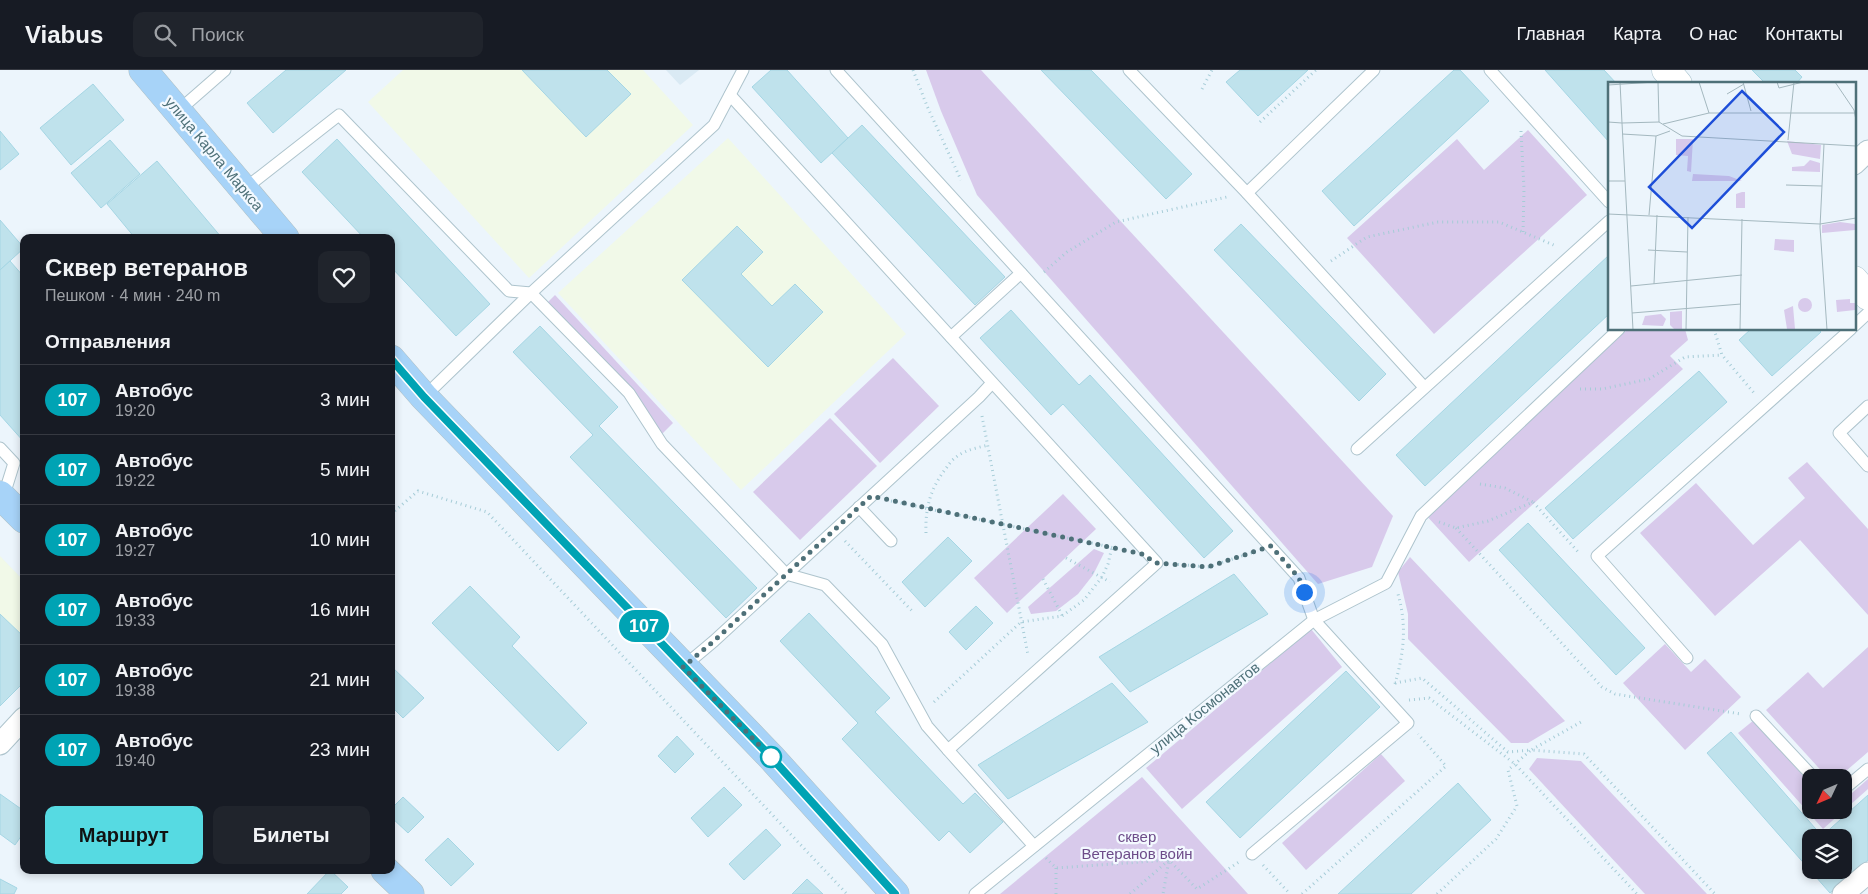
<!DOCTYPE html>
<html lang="ru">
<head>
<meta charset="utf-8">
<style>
  body { margin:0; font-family:Helvetica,sans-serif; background:#20242c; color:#f1f3f6; height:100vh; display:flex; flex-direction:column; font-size:19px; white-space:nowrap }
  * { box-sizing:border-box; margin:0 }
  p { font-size:16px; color:#9ea1a6 }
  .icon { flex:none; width:28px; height:28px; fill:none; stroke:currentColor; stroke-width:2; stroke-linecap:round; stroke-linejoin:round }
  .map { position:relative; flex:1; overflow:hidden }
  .panel { position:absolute; left:20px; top:164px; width:375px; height:640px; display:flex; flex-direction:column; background:#171b24; border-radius:10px; box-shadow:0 2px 8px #0003 }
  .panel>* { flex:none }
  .badge { padding:0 10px; border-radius:16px; font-size:18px; line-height:32px }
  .needle { width:32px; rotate:226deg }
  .controls { position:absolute; left:1802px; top:699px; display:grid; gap:10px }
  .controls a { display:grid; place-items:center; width:50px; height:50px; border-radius:10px; background:#171b24; box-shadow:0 2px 8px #0003; font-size:25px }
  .you { position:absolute; width:25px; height:25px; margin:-12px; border:4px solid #fff; border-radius:50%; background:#1a73e8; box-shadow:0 0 0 8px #1a73e833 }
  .map>.badge { position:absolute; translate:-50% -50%; box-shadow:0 0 0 2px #fff }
  h2 { padding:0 25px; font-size:19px; line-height:45px }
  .round { display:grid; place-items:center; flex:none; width:52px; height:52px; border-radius:10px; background:#20242c }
  .summary { display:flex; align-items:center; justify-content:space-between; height:85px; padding:0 25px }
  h1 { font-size:24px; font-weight:700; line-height:38px }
  .cta { display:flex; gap:10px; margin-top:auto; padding:10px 25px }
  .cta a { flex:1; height:58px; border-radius:10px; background:#56dae2; color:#111; font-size:20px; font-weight:700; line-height:58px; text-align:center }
  .cta a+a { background:#20242c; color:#f1f3f6 }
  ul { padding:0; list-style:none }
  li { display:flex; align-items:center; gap:15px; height:70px; padding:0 25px; border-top:1px solid #363941 }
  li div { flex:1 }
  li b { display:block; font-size:19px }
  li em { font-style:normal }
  li .badge { min-width:55px; font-weight:700; text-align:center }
  header { display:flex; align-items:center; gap:30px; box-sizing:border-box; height:70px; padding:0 25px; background:#171b24; border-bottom:1px solid #363941 }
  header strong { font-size:24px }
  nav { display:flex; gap:28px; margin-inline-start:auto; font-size:18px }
  .search { width:350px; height:45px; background:#20242c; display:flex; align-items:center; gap:12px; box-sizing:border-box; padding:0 18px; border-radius:10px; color:#9ea1a6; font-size:19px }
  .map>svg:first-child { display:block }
</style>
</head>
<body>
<header>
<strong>Viabus</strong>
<div class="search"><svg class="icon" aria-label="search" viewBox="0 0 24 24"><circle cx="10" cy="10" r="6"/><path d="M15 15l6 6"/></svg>Поиск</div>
<nav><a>Главная</a><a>Карта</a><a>О нас</a><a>Контакты</a></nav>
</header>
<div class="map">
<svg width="1868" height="824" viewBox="0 0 1868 824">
  <rect width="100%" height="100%" fill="#ecf5fc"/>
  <path fill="#daeaf4" d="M666,0H699L680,15Z"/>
  <g fill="#f1f9e8">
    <path d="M403,0H643L693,55L529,208L368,32Z"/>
    <path d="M728,68L906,264L741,420L558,223Z"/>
    <path d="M0,486L24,511V612L0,636Z"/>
  </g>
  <g fill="#d8caeb">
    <path d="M926,0H981L1393,446L1372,497L1318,514L977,125L941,41Z"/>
    <path d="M1528,60L1587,125L1434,264L1347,168L1457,69L1484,100Z"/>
    <path d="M555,225L673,353L663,363H659L545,235Z"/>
    <path d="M1628,259H1685L1688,270L1670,286L1683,299L1469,492L1424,443Z"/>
    <path d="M893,288L939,336L880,393L834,344Z"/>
    <path d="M830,348L877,396L800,470L753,422Z"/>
    <path d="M1807,392L1868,459V545L1800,470L1715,546L1640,463L1696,413L1753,475L1805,428L1788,408Z"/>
    <path d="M1063,424L1096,459L1007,543L974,508Z"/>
    <path d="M1094,479L1104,483L1093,505L1078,524L1056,541L1031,544L1028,537Z"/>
    <path d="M1410,487L1565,651L1528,673H1511L1408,569V544L1398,502Z"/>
    <path d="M1311,559L1342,597L1182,739L1146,698Z"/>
    <path d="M1665,574L1691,602L1705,589L1741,627L1685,680L1623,613Z"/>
    <path d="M1868,577V682L1839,707H1827L1766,640L1808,602L1823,618Z"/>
    <path d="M1754,650L1811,715V740H1844V730L1868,709V719L1823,759L1738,663Z"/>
    <path d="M1381,684L1405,711L1306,800L1282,773Z"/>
    <path d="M1537,688L1581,691L1707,824H1645L1529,699Z"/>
    <path d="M1142,707L1248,824H1000Z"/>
  </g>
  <g fill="#bfe2ec" stroke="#a5d6e4" fill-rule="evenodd">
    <path d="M286,0H346L273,63L247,33Z"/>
    <path d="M522,0H607L631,24L586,67Z"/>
    <path d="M771,0H787L848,68L821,93L752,17Z"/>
    <path d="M1041,0H1091L1192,104L1166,129Z"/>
    <path d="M1240,0H1308L1258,46L1226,12Z"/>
    <path d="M1454,0H1460L1489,31L1354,156L1322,121Z"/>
    <path d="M1545,0H1604L1617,14H1609V72Z"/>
    <path d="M1752,0H1795L1802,7L1796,14H1766Z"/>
    <path d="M93,14L124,50L71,95L40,58Z"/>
    <path d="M862,55L1005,207L975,235L832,83Z"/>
    <path d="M0,61L19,84L0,100Z"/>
    <path d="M337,69L490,234L456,266L391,197V168H364L302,102Z"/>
    <path d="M110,70L140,104L101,138L71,103Z"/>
    <path d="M157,91L222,168H135L107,134Z"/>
    <path d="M0,150L24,178L0,200Z"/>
    <path d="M1241,154L1386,304L1359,331L1214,180Z"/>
    <path d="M737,156L763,182L741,204L772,236L795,214L823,242L768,297L682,210Z"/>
    <path d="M1609,185V244L1425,416L1396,385Z"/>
    <path d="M10,191L24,207V372L0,345V200Z"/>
    <path d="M1011,240L1079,315L1090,305L1233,461L1204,488L1063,334L1051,345L980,268Z"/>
    <path d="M540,256L618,337L599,356L757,518L726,548L570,387L593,365L513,282Z"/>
    <path d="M1751,259H1818L1821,262L1772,306L1739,270Z"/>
    <path d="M1699,301L1727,332L1573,469L1545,438Z"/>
    <path d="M1528,453L1645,578L1616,605L1499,480Z"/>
    <path d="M948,467L972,491L925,537L902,512Z"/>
    <path d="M1234,504L1268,544L1130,622L1099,587Z"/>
    <path d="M470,516L520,567L512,576L587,653L558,681L432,553Z"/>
    <path d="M976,536L993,553L966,580L949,562Z"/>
    <path d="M809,543L890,628L875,642L963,734L975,723L1003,752L970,783L949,761L939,771L842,669L858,653L780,571Z"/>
    <path d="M0,544L24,567V612L0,636Z"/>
    <path d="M391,596L424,628L403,648L391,636Z"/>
    <path d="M1346,601L1380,637L1240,768L1206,732Z"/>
    <path d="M1112,613L1148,652L1008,729L978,695Z"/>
    <path d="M1731,662L1822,766L1868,725V790L1830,823L1707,683ZM1811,768H1844V800H1811Z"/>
    <path d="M677,666L694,684L675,703L658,686Z"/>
    <path d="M1458,713L1491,750L1411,824H1338Z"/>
    <path d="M724,717L742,735L708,767L691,748Z"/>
    <path d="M0,724L24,741V762L15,775L0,764Z"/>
    <path d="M403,727L424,747L408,763L391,747V739Z"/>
    <path d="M766,759L781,775L744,810L729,794Z"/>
    <path d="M448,768L474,794L451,816L425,790Z"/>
    <path d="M330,800L348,817L341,824H307Z"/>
    <path d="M0,809L17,818L14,824H0Z"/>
    <path d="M807,809L823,824H792Z"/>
  </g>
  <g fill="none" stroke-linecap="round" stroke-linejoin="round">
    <g stroke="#aec4cd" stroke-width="13">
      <g id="lane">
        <path d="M836,0L1299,508L1314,550L1408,653L1252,784"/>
        <path d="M1129,0L1247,123L1424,317"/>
        <path d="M1490,0L1609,132"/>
        <path d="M177,42L225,0"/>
        <path d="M243,120L339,45L509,221L531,223L629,323L662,374L786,504L825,515L882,574L927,656L948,680L1157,493L730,25"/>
        <path d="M1247,123L1374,0"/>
        <path d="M1854,256L1868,243"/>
        <path d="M951,267L1021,203"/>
        <path d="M424,327L531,223L714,55L743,0"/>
        <path d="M1868,336L1839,363L1868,396"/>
        <path d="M0,378L14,393L3,428"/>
        <path d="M1357,379L1609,151"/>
        <path d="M859,437L891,471"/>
        <path d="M1687,588L1597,486L1851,259"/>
        <path d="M683,597L714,571L979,327L992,313"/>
        <path d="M1756,646L1814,708"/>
        <path d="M948,680L1034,776"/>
        <path d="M1844,719L1868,699"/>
        <path d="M975,824L1314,550L1386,513L1421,446L1619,259"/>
      </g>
    </g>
    <g stroke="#aec4cd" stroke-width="23">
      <g id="street">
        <path d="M1854,94L1868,81"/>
        <path d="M0,674L24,648"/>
        <path d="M1843,824L1868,803"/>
      </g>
    </g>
    <g stroke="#aac4ce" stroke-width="29">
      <g id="secondary">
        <path d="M1666,0L1678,14"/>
        <path d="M1854,210L1868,226"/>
      </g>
    </g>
    <g stroke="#b1c0c4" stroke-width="29">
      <g id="primary">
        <path d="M143,0L285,168"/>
        <path d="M391,289L424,327L771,687L895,824"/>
        <path d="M0,425L24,449"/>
        <path d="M385,800L410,824"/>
      </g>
    </g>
    <g stroke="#a6ccd7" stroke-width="3" stroke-dasharray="1 4" stroke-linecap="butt">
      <path d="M913,0L927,36L961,110"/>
      <path d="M1202,19L1212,0"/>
      <path d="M1260,52L1316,0"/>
      <path d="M1521,61L1524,119L1523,163"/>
      <path d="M1331,191L1367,167L1438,152H1499L1556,176"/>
      <path d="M1044,202L1067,182L1116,152L1227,127"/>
      <path d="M1714,259L1722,285L1754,323"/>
      <path d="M1580,319H1602L1649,309L1685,287L1722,285"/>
      <path d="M982,346L1028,585"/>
      <path d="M1480,414L1505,418L1533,432"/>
      <path d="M891,431L1120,479"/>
      <path d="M391,444L418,421L487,442L847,824"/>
      <path d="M1439,452L1456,458L1488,451L1533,432L1580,484"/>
      <path d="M1456,458L1602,617L1615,624L1741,644"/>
      <path d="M926,463C925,437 931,417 947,397C949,394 952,390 955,388C964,380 977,378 988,375"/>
      <path d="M845,471L914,543"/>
      <path d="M1066,488L1110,512"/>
      <path d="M1173,494L1208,497L1254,482"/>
      <path d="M1043,509L1063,547"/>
      <path d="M1395,613L1422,608L1508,682L1531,680L1581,652"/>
      <path d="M1395,614C1404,582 1407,556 1398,524"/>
      <path d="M1409,630L1429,628L1515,694L1637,824"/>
      <path d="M934,632L1021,552L1062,546L1084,530L1102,507L1108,494L1112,477"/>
      <path d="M1046,788L1056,798L1169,790L1163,824"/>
      <path d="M1263,795L1290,824"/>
      <path d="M1056,798V824"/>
      <path d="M1130,824L1169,790L1197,819L1239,792"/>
      <path d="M1302,824L1446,696L1418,664"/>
      <path d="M1437,824L1496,769L1517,736L1508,700L1531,680L1584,684L1715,824"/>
    </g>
    <use href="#lane" stroke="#fff" stroke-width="11"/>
    <use href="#street" stroke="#fff" stroke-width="21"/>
    <use href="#secondary" stroke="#fff" stroke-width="28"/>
    <use href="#primary" stroke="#a7d3f8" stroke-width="28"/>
  </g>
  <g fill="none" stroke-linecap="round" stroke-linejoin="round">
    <g stroke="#fff" stroke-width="11">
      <path id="line" d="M391,289L424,327L771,687L895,824"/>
    </g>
    <use href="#line" stroke="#00a3b4" stroke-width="8"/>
    <path stroke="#4e7078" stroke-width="5" stroke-dasharray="0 9" d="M771,687L683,597L714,571L871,426L1142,484L1156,493L1208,497L1271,476L1299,508L1304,522"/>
  </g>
  <circle fill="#fff" stroke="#00a3b4" stroke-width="2.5" cx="771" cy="687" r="10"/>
  <g text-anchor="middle" stroke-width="4.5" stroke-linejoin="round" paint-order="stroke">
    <g font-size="15" fill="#4e7078" stroke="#f3f9ff">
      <text transform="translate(214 84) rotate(50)" y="5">улица Карла Маркса</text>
      <text transform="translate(1205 638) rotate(-39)" y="5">улица Космонавтов</text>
    </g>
    <g font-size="15" fill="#6d4c89" stroke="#f3f9ff">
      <text x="1137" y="772">сквер<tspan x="1137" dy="17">Ветеранов войн</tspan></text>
    </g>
  </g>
  <g transform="translate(1608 12)">
    <rect width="248" height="248" fill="#ecf5fc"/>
    <path d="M68,57H85L83,90L79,89L80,74L68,73ZM179,59L213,63L212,77L184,72ZM202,78L212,81V90L184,89V85L196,84ZM85,92L121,94L134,99H84ZM134,110H137V126H128V112ZM232,140L247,142V148L214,151V143ZM167,157L186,158V170L166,168ZM190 223a7 7 0 1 1 14 0a7 7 0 1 1-14 0ZM242,217V221H247V228L229,230L228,218ZM185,224L187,247H179L176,228ZM74,229V247H66L62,243V230ZM53,232L58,237L55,244L34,243L37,234Z" fill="#d8caeb"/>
    <path fill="none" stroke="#a4b8bf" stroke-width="1" d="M50,0L51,40M91,0L101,31M135,0L143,29M169,0L171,6L195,0M227,0L246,28L248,38M0,3L47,0M119,12L136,2M0,40L14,41L12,0M55,42L101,31H248M14,52L48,54M180,58L186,0M216,62L212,145L219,248M0,99H17M178,103L214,104M0,132L212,142L248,136M41,133L48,54L62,49M40,168L79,170M46,202L49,133M23,204L134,193M24,231L133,222M25,248L14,41L51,40L74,54L248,64M78,248L80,135M132,248L134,137"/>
    <path fill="#1d4ed8" fill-opacity="0.15" stroke="#1d4ed8" stroke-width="2.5" d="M134,9L176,50L84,146L41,105Z"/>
    <rect width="248" height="248" fill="none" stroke="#4e7078" stroke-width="2.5"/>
  </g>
</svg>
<div class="controls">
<a><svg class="needle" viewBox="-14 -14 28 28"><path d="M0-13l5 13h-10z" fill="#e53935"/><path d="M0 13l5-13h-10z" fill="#9ea1a6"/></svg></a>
<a><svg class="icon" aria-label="layers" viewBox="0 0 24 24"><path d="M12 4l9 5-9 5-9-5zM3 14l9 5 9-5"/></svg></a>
</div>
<div class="you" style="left:1304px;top:522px"></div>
<b class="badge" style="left:644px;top:556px;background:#00a3b4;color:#fff">107</b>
<section class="panel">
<div class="summary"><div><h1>Сквер ветеранов</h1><p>Пешком · 4 мин · 240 m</p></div><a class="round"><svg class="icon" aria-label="heart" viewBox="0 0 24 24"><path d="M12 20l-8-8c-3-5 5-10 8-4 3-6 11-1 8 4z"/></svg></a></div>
<h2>Отправления</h2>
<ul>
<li><span class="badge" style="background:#00a3b4;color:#fff">107</span><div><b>Автобус</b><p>19:20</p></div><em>3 мин</em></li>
<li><span class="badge" style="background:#00a3b4;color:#fff">107</span><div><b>Автобус</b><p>19:22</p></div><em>5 мин</em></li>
<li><span class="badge" style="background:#00a3b4;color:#fff">107</span><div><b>Автобус</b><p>19:27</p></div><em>10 мин</em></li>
<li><span class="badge" style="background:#00a3b4;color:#fff">107</span><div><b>Автобус</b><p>19:33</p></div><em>16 мин</em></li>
<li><span class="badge" style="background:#00a3b4;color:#fff">107</span><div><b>Автобус</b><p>19:38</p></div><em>21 мин</em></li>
<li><span class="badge" style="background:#00a3b4;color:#fff">107</span><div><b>Автобус</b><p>19:40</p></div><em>23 мин</em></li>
</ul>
<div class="cta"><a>Маршрут</a><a>Билеты</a></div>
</section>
</div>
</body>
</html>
